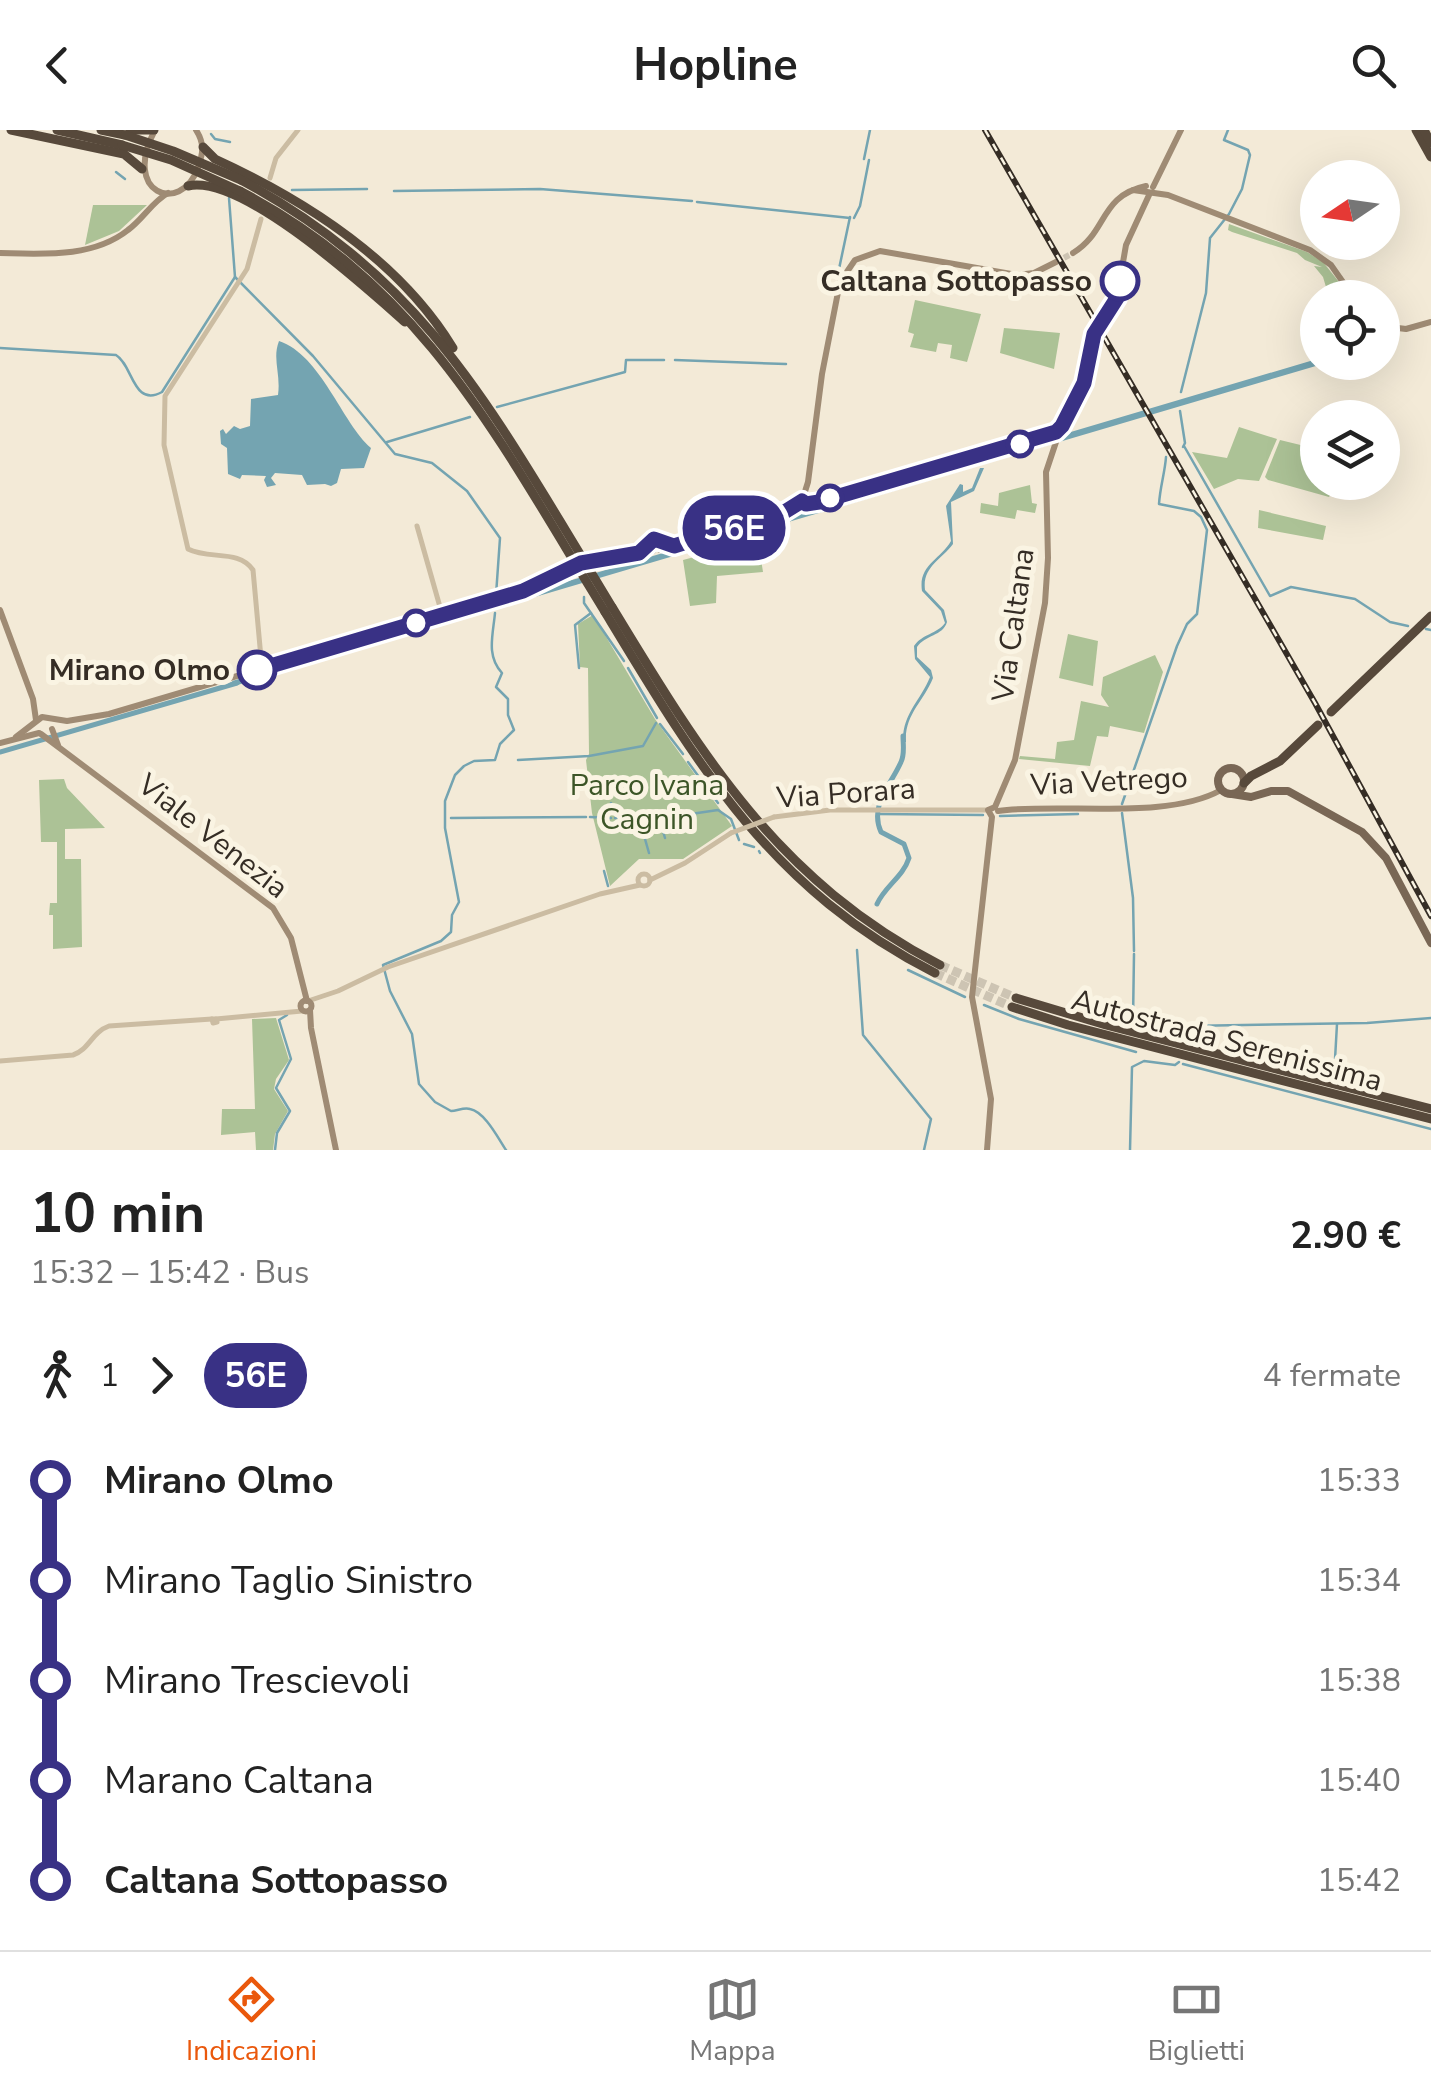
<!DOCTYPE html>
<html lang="it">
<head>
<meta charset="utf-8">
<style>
  body { margin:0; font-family:"Nunito Sans",sans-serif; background:#f6f6f6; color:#222; height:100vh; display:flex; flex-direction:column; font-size:38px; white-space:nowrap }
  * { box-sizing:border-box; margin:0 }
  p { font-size:32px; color:#767676 }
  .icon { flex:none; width:55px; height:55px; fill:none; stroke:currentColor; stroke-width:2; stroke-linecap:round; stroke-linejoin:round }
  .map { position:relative; height:1020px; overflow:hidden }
  .sheet { display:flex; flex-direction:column; background:#fff; flex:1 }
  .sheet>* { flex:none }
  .badge { padding:0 20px; border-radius:32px; font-size:35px; line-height:65px }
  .needle { width:65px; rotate:257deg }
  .controls { position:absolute; left:1300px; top:30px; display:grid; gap:20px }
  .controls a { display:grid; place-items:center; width:100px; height:100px; border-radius:50%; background:#fff; box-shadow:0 10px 40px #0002; font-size:50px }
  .map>.badge { position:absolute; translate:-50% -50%; box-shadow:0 0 0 5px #fff }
  .legs { display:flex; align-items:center; gap:15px; height:110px; padding:0 30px; font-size:32px }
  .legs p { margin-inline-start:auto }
  .summary { display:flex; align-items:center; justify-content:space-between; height:170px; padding:0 30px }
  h1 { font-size:55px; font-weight:700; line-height:75px }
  ul { padding:0 30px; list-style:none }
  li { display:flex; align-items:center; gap:35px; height:100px; font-size:38px }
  li i { display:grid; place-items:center; width:15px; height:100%; margin:0 12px; background:currentColor }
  li i::after { content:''; width:25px; height:25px; margin:-12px; border:8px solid; border-radius:50%; background:#fff }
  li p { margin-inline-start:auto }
  li:first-child i { background:linear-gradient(#0000 50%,currentColor 0) }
  li:last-child i { background:linear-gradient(currentColor 50%,#0000 0) }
  header { display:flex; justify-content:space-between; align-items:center; height:130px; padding:0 30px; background:#fff; font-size:45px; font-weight:700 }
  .menu { display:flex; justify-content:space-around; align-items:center; height:140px; border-top:2px solid #e0e0e0; background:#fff; font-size:28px; color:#767676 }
  .menu a { display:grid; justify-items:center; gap:5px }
  .menu .on { color:#ea580c }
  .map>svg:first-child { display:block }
</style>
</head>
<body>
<header><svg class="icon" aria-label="back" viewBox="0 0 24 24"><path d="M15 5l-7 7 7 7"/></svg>Hopline<svg class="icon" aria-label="search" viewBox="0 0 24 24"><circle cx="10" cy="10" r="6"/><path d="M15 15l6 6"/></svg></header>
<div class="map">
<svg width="1431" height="1020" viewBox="0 0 1431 1020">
  <rect width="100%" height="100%" fill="#f3ead7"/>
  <g fill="#acc296">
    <path d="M93,75H147L119,101L85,115Z"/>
    <path d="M1229,94L1307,122L1323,132L1351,167H1329L1323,147L1314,136L1322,137L1305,130L1297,123L1232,102L1228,100Z"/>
    <path d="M915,170L981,184L967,232L950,228L952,215L938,213L936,222L910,217L914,204L908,202Z"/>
    <path d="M1004,198L1060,203L1054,239L1000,223Z"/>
    <path d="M1239,297L1277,309L1259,351L1238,349L1214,359L1192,322L1227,328Z"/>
    <path d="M1280,310L1317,319L1318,352L1347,353L1337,354L1329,367L1268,350L1265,347Z"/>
    <path d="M1030,355L1032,373L1037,374L1035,383L1017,380L1015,389L980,383L981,373L998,376L999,363Z"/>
    <path d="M1259,380L1326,396L1323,410L1258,398Z"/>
    <path d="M758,410L763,442L717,446L716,473L690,476L683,430Z"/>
    <path d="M593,485L655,589L732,696L683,729H639L610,756L592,683L586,630L589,624L588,538L580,537L578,494Z"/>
    <path d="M1068,504L1098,511L1093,556L1059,548Z"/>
    <path d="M1155,525L1163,542L1144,603L1110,596L1108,607L1097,606L1090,636L1019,629L1020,626L1055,629L1057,612L1074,610L1081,571L1109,577L1101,565L1103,547Z"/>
    <path d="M64,649L67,658L105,698L65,699V729H81L82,817L53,819V785H49L50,773H57V712H41L39,650Z"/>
    <path d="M276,888L289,930L276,949L274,959L288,981L275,1004L273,1020H256L255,1002L221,1005L222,979H255L252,889Z"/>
  </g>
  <g fill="#74a4b1">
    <path d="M279,211C321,225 342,293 371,318L364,338L341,339L337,353L331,356L325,354L307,355L302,345L275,343L271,348L276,355L267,357L264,350L266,346L242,345L240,349L228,344L227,318L221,314L220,301L223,299L226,304L234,296L240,299L250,296L251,269L278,265C281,244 272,229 279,211Z"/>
    <path d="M1317,229L1318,232L1326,233L234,556L232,551Z"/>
    <path d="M980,338H984L974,361L951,372L953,414C941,430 922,437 925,460L944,480L947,492C943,506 925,505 917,517V527L931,540L933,548C924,571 904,585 906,612H903C902,584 921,570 930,547L915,529L914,516C922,504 937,504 945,493L941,481L922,461C918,435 940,430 951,411L946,376L960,354L963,355V362L972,358Z"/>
  </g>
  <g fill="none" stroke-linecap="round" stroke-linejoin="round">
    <g stroke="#74a4b1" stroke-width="2.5">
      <path d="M211,4L215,9L230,12"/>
      <path d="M864,29L870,0"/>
      <path d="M116,42L125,49"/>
      <path d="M292,60L367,59"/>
      <path d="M394,61L540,59L692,71"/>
      <path d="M229,68L235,147L313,226L395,324L432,333L467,361L500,408L496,465"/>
      <path d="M697,72L850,88"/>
      <path d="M854,88L860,76L869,30"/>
      <path d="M839,139L850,87"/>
      <path d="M0,218L116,225C133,235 133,278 162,262L235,147"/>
      <path d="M675,230L786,234"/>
      <path d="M1181,262L1206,163L1210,108L1229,84L1242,59L1250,25L1248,20L1224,10L1228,0"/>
      <path d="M497,277L625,242L626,230H664"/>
      <path d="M1180,281L1185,313L1183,317"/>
      <path d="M387,312L470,287"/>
      <path d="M1184,316L1270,466L1291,457L1355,469L1390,492L1408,496"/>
      <path d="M584,467V473L624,531"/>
      <path d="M495,483C493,505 486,526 502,543L496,557L508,569V585L514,600L500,614L495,630L474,631L464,636L455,645L445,671V698L459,772L452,785L451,802L441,811L383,835L390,861L412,904L419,954L435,972L451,981C457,981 464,977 470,979C485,982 498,1008 506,1020"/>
      <path d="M1426,499L1431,500"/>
      <path d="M579,538L575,495L591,483"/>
      <path d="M628,538L657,588"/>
      <path d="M660,594L683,624"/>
      <path d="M518,630L589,626L643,616L656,593"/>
      <path d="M688,632L718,673"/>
      <path d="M611,673L613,679"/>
      <path d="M1122,674L1177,516L1187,494L1197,484L1207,400L1201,387L1194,381L1159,374C1160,357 1165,342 1166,327"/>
      <path d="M1122,683L1133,768L1134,821"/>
      <path d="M878,684L983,685"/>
      <path d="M677,686L718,680L731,689L739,710"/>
      <path d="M1000,686L1078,684"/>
      <path d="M590,687L611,688"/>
      <path d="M451,688L586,687"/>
      <path d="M615,688H639L649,723"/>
      <path d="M665,708L659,688L674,686"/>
      <path d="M744,714L754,717"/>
      <path d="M759,721L760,723"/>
      <path d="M604,741L608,756"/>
      <path d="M857,820L863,905L931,989L924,1020"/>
      <path d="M1134,824L1133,891L1148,896H1187L1185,906"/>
      <path d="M908,840L965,867"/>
      <path d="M984,875L1019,889L1136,922"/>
      <path d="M1187,896L1367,893L1431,888"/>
      <path d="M1183,934L1431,999"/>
      <path d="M1334,947L1337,894"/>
      <path d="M275,1020L277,1003L290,981L276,958L291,929L279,890L287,885"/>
      <path d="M1130,1020L1132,937L1144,931L1175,935L1179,932"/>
    </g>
    <g stroke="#74a4b1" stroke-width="5">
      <path d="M0,622L237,553"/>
      <path d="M877,774C885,756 903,747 909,728L904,714L881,702C869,675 891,655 901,632C905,624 903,615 903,606"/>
    </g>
    <g stroke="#cdc4b3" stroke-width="6" stroke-dasharray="6 3" stroke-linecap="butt">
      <path d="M1056,132L1073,123"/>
      <path d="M1096,202L1108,183"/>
    </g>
    <g stroke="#cdc4b3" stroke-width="9" stroke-dasharray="9 4.5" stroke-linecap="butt">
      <path d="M940,835L1016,868"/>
      <path d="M935,843L1012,877"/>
    </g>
    <g stroke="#cbbca2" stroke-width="5">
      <path d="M270,48L276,28L298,0"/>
      <path d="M261,89L247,139L165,266L164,315L188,419C209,430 239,419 253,440L262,539"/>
      <path d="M417,396L442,484"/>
      <path d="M774,687L830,680H988"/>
      <circle cx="644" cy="750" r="6"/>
      <path d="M650,750L685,733L731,703"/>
      <path d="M308,871L338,861L388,837L600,764L640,755"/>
      <path d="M212,889H216L217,892L213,893Z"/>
      <path d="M216,889L302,881"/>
      <path d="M0,931L73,925C89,920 92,902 109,896L212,889"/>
    </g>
    <g stroke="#9f8b74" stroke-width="6">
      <path d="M155,0C121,63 180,86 198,38C203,23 205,14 196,0"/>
      <path d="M1153,57L1181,0"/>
      <path d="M1133,60L1168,65L1310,120L1331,135L1354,168"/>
      <path d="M0,123C43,124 93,128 128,100C143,89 152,72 168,63"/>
      <path d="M1073,123C1108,102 1099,66 1146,56"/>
      <path d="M1108,183L1118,161L1126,115L1150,63"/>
      <path d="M1382,196L1406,199L1431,192"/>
      <path d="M1061,298L1086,249L1096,202"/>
      <path d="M802,371L808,352L822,244L840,152L855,130L880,121L1017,145L1034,143L1056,132"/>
      <path d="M660,420L786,381L802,371L806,374L819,372L1044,306L1062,298"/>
      <path d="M642,421L654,409L671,416"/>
      <path d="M0,480L33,569L36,590"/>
      <path d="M52,599L58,615"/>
      <path d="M41,604L273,778L291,808L307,871"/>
      <path d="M16,607L42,587L67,591L109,584L523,461L581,433L653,421"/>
      <path d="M0,613L39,603"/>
      <path d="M998,681C1061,672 1166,691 1221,660"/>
      <circle cx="306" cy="876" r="5.5"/>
      <path d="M310,880L311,898L336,1020"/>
      <path d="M987,1020L991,969L972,867L992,687L988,680L995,677L1015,630L1045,473L1048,428L1046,342L1057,309"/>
    </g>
    <g stroke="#796755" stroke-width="8">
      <circle cx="1231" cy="651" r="13"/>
      <path d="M1232,664L1251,667L1271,661H1288L1362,702L1386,728L1431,813"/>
    </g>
    <g stroke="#57493b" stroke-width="9">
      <path d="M11,0L124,24L142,39"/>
      <path d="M57,0L122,15"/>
      <path d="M101,0L125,5"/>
      <path d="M130,0H154"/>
      <path d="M1416,0L1431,27"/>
      <path d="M1424,0L1431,13"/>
      <path d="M203,17L215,29C307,71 400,131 453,218"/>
      <path d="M241,50C415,144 481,261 580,424"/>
      <path d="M188,56C242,44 364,156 405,192"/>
      <path d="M240,61C404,147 480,275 572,428"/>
      <path d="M612,477C703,627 778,751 940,835"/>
      <path d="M605,482C697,634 770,759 935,843"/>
      <path d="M1331,582L1431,486"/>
      <path d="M1244,653L1251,646L1280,631L1318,595"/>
      <path d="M1016,868L1106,895L1431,979"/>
      <path d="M1012,877L1068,895L1431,989"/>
    </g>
    <g stroke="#352d25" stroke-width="6">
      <path id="rail" d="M985,0L1315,573L1431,786"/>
    </g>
    <use href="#rail" stroke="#faf4e3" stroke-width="2.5" stroke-dasharray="8" stroke-linecap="butt"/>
    <path stroke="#cbbca2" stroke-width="5" d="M731,703L774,687"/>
    <g stroke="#57493b" stroke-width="9">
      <path d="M125,5L173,21L241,50"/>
      <path d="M122,15L171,30L240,61"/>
      <path d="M580,424L612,477"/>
      <path d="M572,428L605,482"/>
    </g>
  </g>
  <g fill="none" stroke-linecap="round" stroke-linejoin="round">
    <g stroke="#fff" stroke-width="22">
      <path id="line-1" d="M257,540L523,461L581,433L639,423L654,409L674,416L786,381L802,371L806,374L819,372L1056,302L1062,296L1084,253L1094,204L1117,168L1120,151"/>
    </g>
    <use href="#line-1" stroke="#393185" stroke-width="15"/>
  </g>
  <g fill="#fff" stroke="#393185" stroke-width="5">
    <circle cx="1120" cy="151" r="18"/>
    <circle cx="1020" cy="314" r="12"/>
    <circle cx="830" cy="368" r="12"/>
    <circle cx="416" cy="493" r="12"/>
    <circle cx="257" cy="540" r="18"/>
  </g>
  <g text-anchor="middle" stroke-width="10" stroke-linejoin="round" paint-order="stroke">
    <g font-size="30" font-weight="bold" fill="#352d25" stroke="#faf4e3" text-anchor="end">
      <text x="1092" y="161">Caltana Sottopasso</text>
      <text x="230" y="550">Mirano Olmo</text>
    </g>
    <g font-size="30" fill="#352d25" stroke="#faf4e3">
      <text transform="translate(1013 495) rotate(-82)" y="10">Via Caltana</text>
      <text transform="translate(1109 651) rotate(-3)" y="10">Via Vetrego</text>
      <text transform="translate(846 663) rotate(-4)" y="10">Via Porara</text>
      <text transform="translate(213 706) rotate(38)" y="10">Viale Venezia</text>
      <text transform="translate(1227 910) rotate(15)" y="10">Autostrada Serenissima</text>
    </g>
    <g font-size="30" fill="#3c5527" stroke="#faf4e3">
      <text x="647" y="665">Parco Ivana<tspan x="647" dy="34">Cagnin</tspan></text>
    </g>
  </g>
</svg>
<div class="controls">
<a><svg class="needle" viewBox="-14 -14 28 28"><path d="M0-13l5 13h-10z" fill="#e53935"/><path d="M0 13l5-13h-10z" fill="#767676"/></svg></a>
<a><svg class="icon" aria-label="locate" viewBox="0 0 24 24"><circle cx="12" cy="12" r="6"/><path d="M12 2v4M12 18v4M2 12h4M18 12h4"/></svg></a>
<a><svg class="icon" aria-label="layers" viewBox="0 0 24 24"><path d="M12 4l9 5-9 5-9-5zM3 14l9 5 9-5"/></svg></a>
</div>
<b class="badge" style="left:734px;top:398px;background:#393185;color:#fff">56E</b>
</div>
<section class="sheet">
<div class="summary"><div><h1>10 min</h1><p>15:32 – 15:42 · Bus</p></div><b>2.90 €</b></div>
<div class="legs"><svg class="icon" aria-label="walk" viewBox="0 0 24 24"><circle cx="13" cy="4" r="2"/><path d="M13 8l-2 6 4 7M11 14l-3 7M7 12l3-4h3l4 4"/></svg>1<svg class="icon" aria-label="forward" viewBox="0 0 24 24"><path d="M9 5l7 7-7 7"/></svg><b class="badge" style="background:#393185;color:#fff">56E</b><p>4 fermate</p></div>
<ul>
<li><i style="color:#393185"></i><b>Mirano Olmo</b><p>15:33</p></li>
<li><i style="color:#393185"></i><span>Mirano Taglio Sinistro</span><p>15:34</p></li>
<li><i style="color:#393185"></i><span>Mirano Trescievoli</span><p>15:38</p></li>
<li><i style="color:#393185"></i><span>Marano Caltana</span><p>15:40</p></li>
<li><i style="color:#393185"></i><b>Caltana Sottopasso</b><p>15:42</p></li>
</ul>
</section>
<nav class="menu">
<a class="on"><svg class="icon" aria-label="directions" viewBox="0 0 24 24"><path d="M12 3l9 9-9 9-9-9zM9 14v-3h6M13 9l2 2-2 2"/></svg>Indicazioni</a>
<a><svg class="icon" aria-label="map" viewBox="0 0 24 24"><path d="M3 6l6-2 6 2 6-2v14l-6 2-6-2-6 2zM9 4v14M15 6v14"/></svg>Mappa</a>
<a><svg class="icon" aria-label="tickets" viewBox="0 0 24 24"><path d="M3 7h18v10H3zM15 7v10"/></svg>Biglietti</a>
</nav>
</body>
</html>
